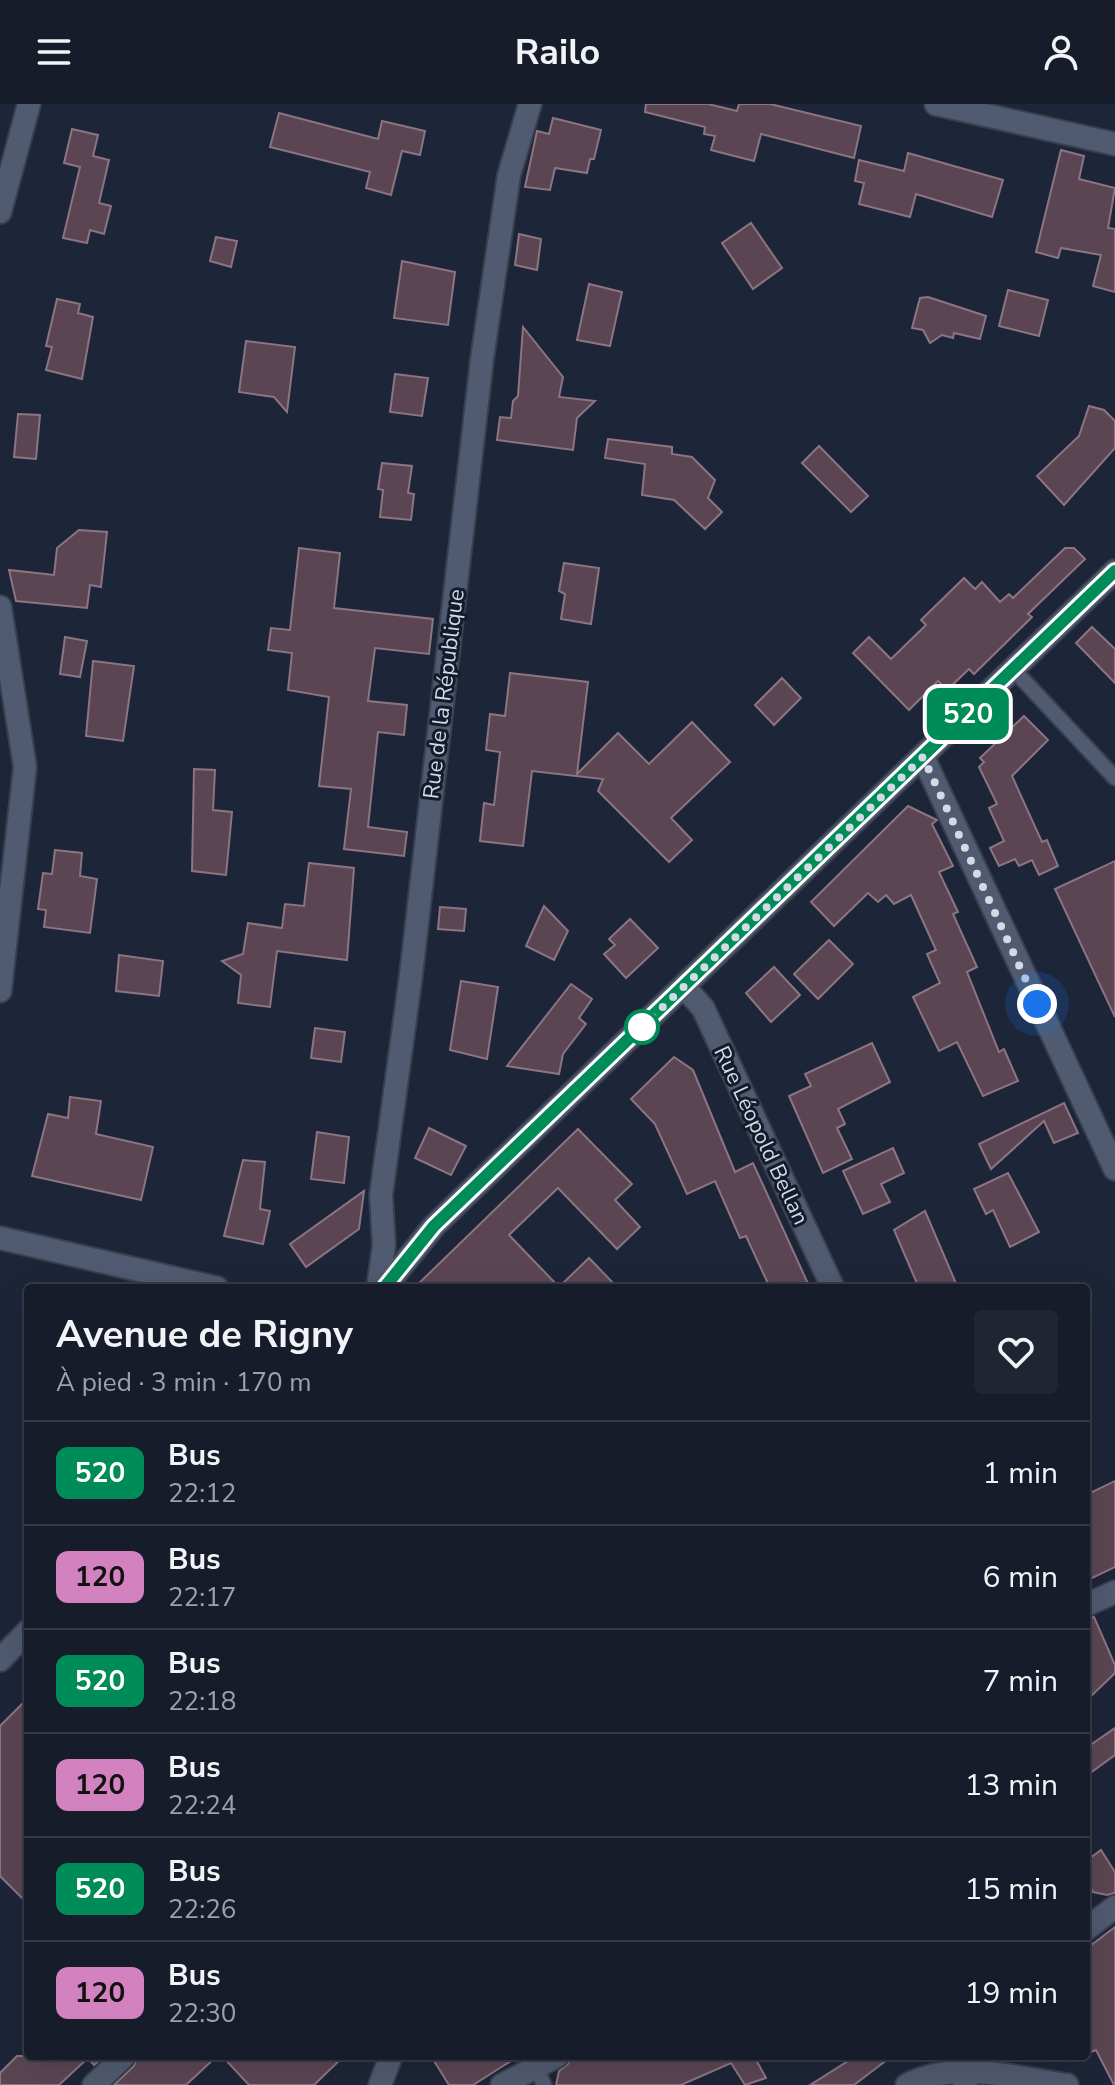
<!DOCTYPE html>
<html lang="fr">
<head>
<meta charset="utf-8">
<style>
  body { margin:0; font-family:"Nunito Sans",sans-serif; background:#1f2532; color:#f1f3f6; height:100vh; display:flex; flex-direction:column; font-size:30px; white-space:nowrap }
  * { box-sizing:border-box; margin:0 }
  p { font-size:26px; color:#9ea1a8 }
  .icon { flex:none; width:44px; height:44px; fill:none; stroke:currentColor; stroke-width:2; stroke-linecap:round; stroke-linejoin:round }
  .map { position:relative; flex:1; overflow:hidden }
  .drawer { position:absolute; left:24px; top:1180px; width:1066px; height:776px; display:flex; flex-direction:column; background:#161c2a; border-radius:8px; box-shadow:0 8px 32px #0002,0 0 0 2px #353a47 }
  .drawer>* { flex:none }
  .badge { padding:0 16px; border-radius:12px; font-size:28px; line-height:52px }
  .you { position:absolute; width:40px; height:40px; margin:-20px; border:6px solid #fff; border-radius:50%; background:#1a73e8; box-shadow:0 0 0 12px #1a73e833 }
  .map>.badge { position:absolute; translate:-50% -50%; box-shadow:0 0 0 4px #fff }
  .round { display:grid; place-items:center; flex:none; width:84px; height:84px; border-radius:8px; background:#1f2532 }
  .overview { display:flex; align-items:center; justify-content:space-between; height:136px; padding:0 32px }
  h1 { font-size:38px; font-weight:700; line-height:60px }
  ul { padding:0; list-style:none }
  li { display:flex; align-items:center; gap:24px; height:104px; padding:0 32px; border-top:2px solid #353a47 }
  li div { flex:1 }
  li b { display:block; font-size:30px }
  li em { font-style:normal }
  li .badge { min-width:88px; font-weight:700; text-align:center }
  header { display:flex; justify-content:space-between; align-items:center; height:104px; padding:0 32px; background:#161c2a; font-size:36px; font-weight:700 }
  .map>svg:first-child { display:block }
</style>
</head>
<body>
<header><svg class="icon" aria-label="menu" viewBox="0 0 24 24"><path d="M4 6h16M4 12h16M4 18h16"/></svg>Railo<svg class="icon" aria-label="person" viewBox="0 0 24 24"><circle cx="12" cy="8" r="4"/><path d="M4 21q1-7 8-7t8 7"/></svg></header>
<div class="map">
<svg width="1115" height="1981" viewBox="0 0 1115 1981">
  <rect width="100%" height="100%" fill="#1d2538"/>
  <g fill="#5b4553" stroke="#8c7483" stroke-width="2">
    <path d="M646,0H708L737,7L739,0H770L861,22L854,54L761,30L754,57L711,46L715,32L704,30L705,23L645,8Z"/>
    <path d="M279,9L378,35L382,17L425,27L420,51L402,47L391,91L366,84L370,68L270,43Z"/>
    <path d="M553,14L601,26L594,55H590L587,69L555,64L550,86L525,83L537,27L549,30Z"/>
    <path d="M72,25L98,31L93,52L109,56L99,99L111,102L104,130L90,126L87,139L63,134L80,63L64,59Z"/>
    <path d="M1061,46L1084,52L1079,75L1115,84L1108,124L1115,125V188L1093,182L1101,151L1061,144L1058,154L1036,148Z"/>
    <path d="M908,49L1003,76L992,113L916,90L910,113L859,100L864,79L855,77L859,56L904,67Z"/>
    <path d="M751,119L782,164L753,185L722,139Z"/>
    <path d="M519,130L541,135L537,166L515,161Z"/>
    <path d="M216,133L237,137L231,163L210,157Z"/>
    <path d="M402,157L455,168L448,221L394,214Z"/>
    <path d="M589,180L622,188L610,242L577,236Z"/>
    <path d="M1008,186L1048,196L1039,232L999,222Z"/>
    <path d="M928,193L986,212L980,235L954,229L953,234L942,231L930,239L923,226L912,224L920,194Z"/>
    <path d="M57,195L80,200L78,209L93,213L82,275L46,266L52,243L46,242Z"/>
    <path d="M523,223L563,273L559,293L595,297L577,314L573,346L497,336L500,313L511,314L513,297L518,292Z"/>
    <path d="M246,237L295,243L287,308L274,293L239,288Z"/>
    <path d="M395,270L428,274L422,312L390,308Z"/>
    <path d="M1089,302L1104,306L1115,317V344L1064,401L1037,372L1079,332Z"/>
    <path d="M18,310L40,311L36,355L14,353Z"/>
    <path d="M608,335L672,343V350L692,353L715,376L708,394L722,408L705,425L674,396L642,391L645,360L605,354Z"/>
    <path d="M819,342L868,392L851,408L802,359Z"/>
    <path d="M382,359L412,362L408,389L414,390L411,416L380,413L383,386L378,385Z"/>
    <path d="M79,426L107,428L101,483L90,481L87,504L16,497L9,466L54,471L57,444Z"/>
    <path d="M299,444L340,449L334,504L433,515L429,550L375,544L368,597L407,601L404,631L378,628L368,723L407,728L404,752L344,745L351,685L319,682L329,593L288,586L292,549L268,546L271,524L290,526Z"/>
    <path d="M1065,444H1074L1085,455L1028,510L1032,513L974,570L969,565L947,586L938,577L909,606L853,549L869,533L891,555L926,521L921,516L964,474L975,485L982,478L1000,498L1009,490L1013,494Z"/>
    <path d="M564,459L599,464L591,520L561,515L565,490L559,487Z"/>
    <path d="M1092,523L1115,545V579L1076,539Z"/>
    <path d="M65,533L87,537L80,573L60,570Z"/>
    <path d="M93,557L134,562L123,637L86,632Z"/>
    <path d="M510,569L588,578L577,670L618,629L649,660L692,618L730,658L671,714L692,736L669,758L598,687L603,675L532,667L523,742L480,737L484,699L494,701L500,648L486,646L490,610L505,612Z"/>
    <path d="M782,574L801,594L774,621L755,601Z"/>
    <path d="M1024,612L1048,636L1012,672L1042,738L1047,736L1058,762L1039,771L1032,756L1019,762L1015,755L999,762L990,744L1004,737L989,704L997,700L979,663L984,658L980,654Z"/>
    <path d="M194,665L215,666L213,706L232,708L226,771L192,767Z"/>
    <path d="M908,702L937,716L932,720L953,762L939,768L958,808L953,810L977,863L967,868L999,948L1004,945L1018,977L983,992L957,938L939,947L913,893L940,879L927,850L936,846L911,791L894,800L886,791L878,798L868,789L834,822L811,798Z"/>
    <path d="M55,746L82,749L80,772L97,775L90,829L44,823L46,806L38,805L43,769L52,770Z"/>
    <path d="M1115,757V913L1055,785Z"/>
    <path d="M309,759L354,764L347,856L277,847L270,903L238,899L241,871L222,857L243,850L248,819L282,824L285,800L304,802Z"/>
    <path d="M544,802L568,827L554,856L526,842Z"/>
    <path d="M440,803L466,805L464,827L438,825Z"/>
    <path d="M630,815L658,844L626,874L604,850L615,841L609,835Z"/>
    <path d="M829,836L853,860L818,895L794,870Z"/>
    <path d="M119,851L163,857L159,892L116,887Z"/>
    <path d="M774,863L800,891L771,918L746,889Z"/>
    <path d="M461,877L498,883L487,955L450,946Z"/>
    <path d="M571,880L592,895L579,914L586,920L563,950L559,970L507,962Z"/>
    <path d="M315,924L345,928L341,958L311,954Z"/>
    <path d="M872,939L890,978L838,1005L845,1020L837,1024L852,1055L823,1069L789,992L811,982L805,970Z"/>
    <path d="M674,953L693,966L735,1068L753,1059L810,1184H770L746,1132L740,1134L715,1077L687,1090L655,1020L631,995Z"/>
    <path d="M70,993L101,997L96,1030L153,1043L141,1096L32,1072L48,1010L68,1014Z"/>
    <path d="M1064,999L1078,1029L1054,1039L1044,1017L991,1065L979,1040Z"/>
    <path d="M429,1024L466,1042L451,1071L415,1054Z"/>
    <path d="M578,1025L632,1080L615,1096L640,1123L617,1145L558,1084L509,1131L559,1183L589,1154L618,1184H414Z"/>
    <path d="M317,1028L349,1033L344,1079L311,1075Z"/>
    <path d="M893,1044L904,1069L881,1080L890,1098L863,1110L843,1067Z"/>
    <path d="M243,1056L265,1058L260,1105L270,1107L263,1140L224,1132Z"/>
    <path d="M1008,1069L1039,1128L1010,1143L993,1106L986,1110L974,1085Z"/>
    <path d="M364,1087L359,1125L306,1163L290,1140Z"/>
    <path d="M925,1107L958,1184H919L894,1126Z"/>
    <path d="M1115,1377V1463L1086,1477V1391Z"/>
    <path d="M1094,1513L1115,1561V1569L1086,1597V1515Z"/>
    <path d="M28,1594V1800L0,1772V1622Z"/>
    <path d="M1115,1624V1651L1086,1672V1644Z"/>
    <path d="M1101,1746L1115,1768V1789L1107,1791L1093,1788L1086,1776V1757Z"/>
    <path d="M1115,1823V1981H1114L1096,1946L1091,1948L1086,1937V1845Z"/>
    <path d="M17,1952H104L94,1961L88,1954L59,1981H0V1969Z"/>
    <path d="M138,1952H217L186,1981H114L134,1962Z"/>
    <path d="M222,1952H344L314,1981H249Z"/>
    <path d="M431,1952H519L473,1981H449Z"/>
    <path d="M571,1952H754L766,1974L745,1981L731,1959L681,1981H556L559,1967L568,1960Z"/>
    <path d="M856,1952H892L854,1981H810Z"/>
  </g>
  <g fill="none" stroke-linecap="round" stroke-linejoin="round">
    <g stroke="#383f4e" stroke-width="18">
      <g id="service">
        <path d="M1014,566L1115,674"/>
        <path d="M537,1965L544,1981"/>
      </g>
    </g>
    <g stroke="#383f4e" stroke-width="26">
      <g id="minor">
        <path d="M936,0L1115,40"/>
        <path d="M0,108L29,0"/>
        <path d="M0,503L25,663L0,887"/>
        <path d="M923,653L1115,1065"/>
        <path d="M684,883L703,904L833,1184"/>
        <path d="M0,1134L217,1184"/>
        <path d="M378,1184L384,1141L381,1091L411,871L482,255L509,71L530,0"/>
        <path d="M384,1184L434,1122L1115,467"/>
        <path d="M1086,1501L1115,1488"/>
        <path d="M0,1556L28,1527"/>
        <path d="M1086,1825L1115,1803"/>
        <path d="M956,1952L957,1965L966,1981"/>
        <path d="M94,1981L124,1952"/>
        <path d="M380,1981L391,1952"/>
        <path d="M502,1981L557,1952"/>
      </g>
    </g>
    <g stroke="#383f4e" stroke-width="26">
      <path id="secondary" d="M907,1981C957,1955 1014,1974 1067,1981"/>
    </g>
    <use href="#service" stroke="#505a70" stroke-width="14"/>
    <use href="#minor" stroke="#505a70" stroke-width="22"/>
    <use href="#secondary" stroke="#505a70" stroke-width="22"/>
  </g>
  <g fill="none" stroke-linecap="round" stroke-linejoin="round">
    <g stroke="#fff" stroke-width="18">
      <path id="line" d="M384,1184L434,1122L1115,467"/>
    </g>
    <use href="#line" stroke="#008c59" stroke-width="12"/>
    <path stroke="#d3d9e5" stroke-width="8" stroke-dasharray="0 14.4" d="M642,923L923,653L1037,900"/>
  </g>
  <circle fill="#fff" stroke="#008c59" stroke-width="4" cx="642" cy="923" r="16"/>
  <g text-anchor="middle" stroke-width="6" stroke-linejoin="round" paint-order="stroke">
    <g font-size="22" fill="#d3d9e5" stroke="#141b2d">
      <text transform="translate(443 590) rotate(-83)" y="8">Rue de la République</text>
      <text transform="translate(762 1031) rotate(65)" y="8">Rue Léopold Bellan</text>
    </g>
  </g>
</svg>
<div class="you" style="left:1037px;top:900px"></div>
<b class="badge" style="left:968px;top:610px;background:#008c59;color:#fff">520</b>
<section class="drawer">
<div class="overview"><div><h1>Avenue de Rigny</h1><p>À pied · 3 min · 170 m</p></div><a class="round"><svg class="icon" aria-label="heart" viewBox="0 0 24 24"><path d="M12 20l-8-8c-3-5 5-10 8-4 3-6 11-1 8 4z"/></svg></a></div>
<ul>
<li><span class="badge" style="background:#008c59;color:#fff">520</span><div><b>Bus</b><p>22:12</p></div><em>1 min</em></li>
<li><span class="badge" style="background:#d282be;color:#111">120</span><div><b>Bus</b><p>22:17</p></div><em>6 min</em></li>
<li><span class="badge" style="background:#008c59;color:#fff">520</span><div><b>Bus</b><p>22:18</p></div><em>7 min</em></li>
<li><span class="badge" style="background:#d282be;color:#111">120</span><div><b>Bus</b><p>22:24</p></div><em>13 min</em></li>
<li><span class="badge" style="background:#008c59;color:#fff">520</span><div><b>Bus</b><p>22:26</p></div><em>15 min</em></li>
<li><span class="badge" style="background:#d282be;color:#111">120</span><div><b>Bus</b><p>22:30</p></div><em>19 min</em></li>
</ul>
</section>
</div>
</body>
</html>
